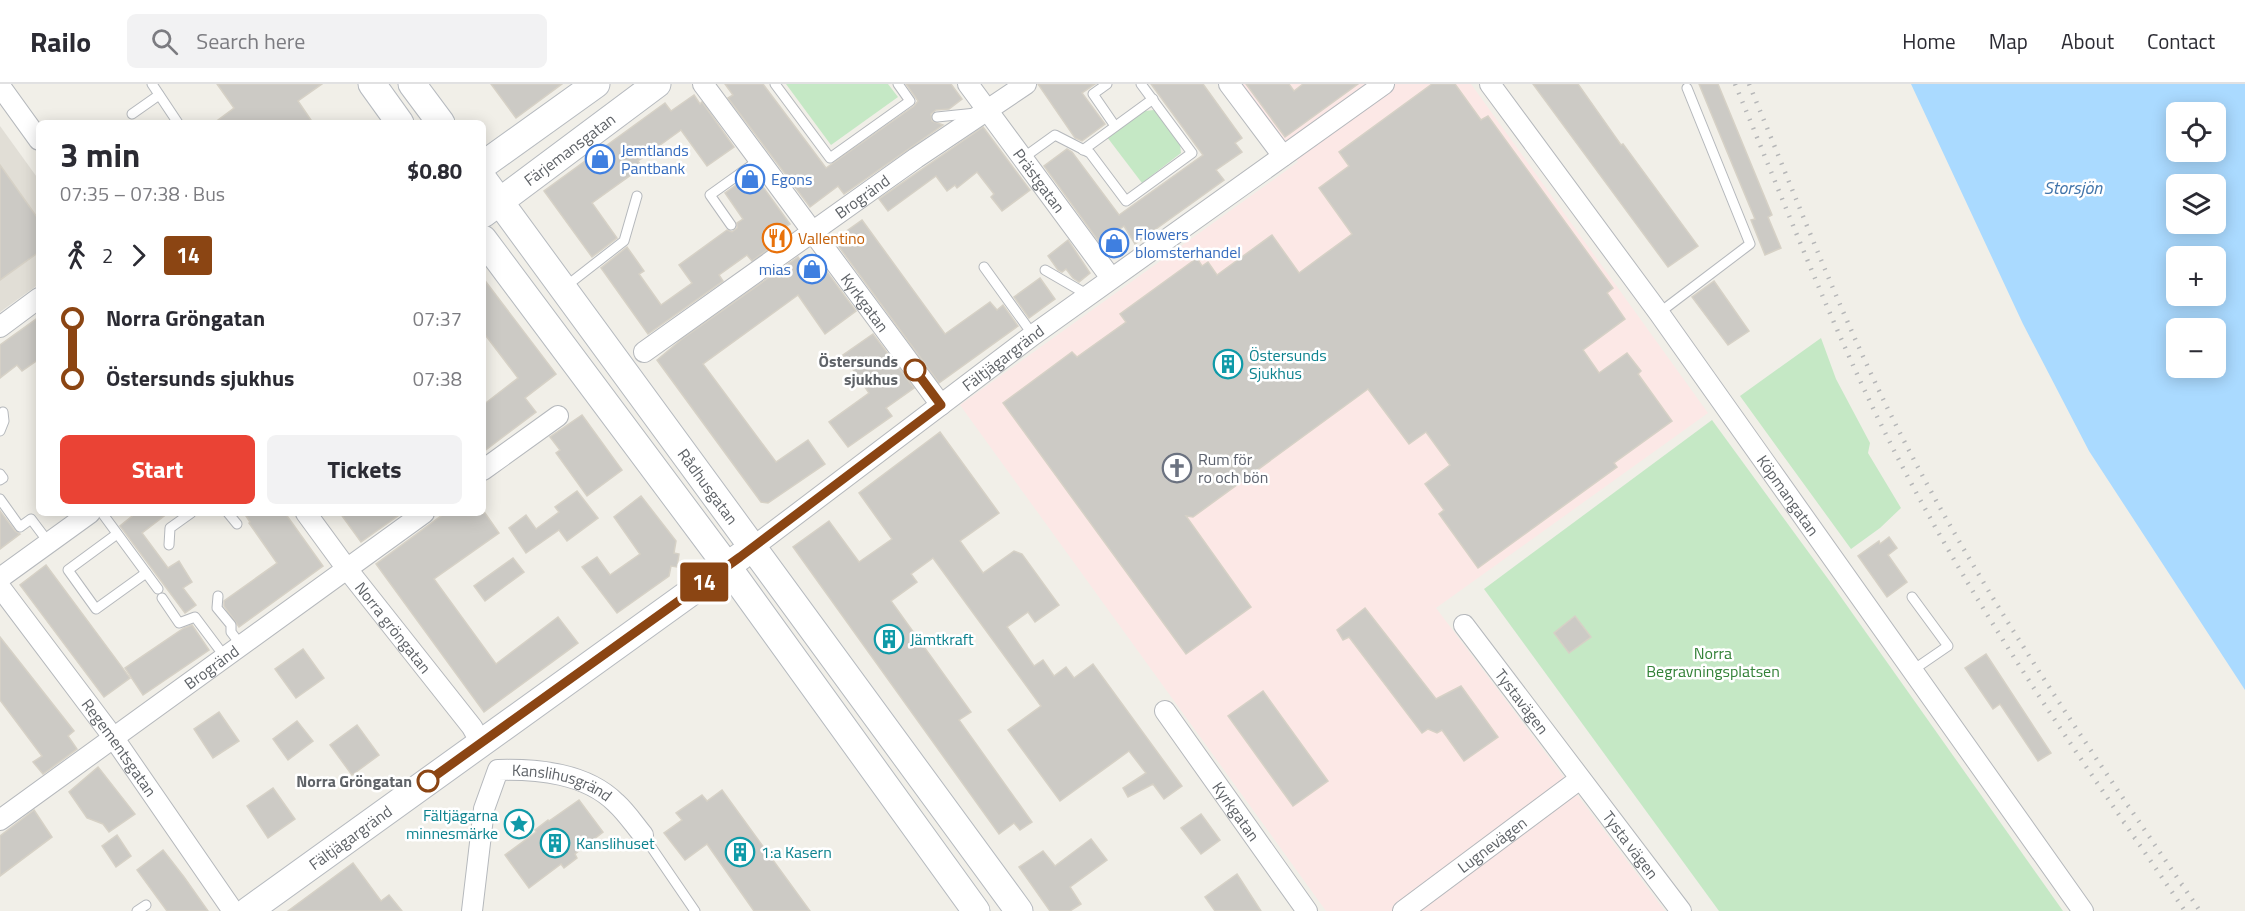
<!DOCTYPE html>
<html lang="en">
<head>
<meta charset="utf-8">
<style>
  body { margin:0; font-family:"Titillium Web",sans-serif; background:#f2f2f3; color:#2b2b33; height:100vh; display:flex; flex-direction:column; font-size:22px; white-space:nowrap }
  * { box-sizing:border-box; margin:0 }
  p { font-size:20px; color:#7c7c81 }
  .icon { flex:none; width:33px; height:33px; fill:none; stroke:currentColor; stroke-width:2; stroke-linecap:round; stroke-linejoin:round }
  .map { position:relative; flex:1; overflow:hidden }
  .side { position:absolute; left:36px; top:36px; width:450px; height:396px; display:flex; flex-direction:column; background:#fff; border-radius:9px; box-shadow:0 3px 15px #0003 }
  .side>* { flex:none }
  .badge { padding:0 12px; border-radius:4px; font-size:21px; line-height:39px }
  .tools { position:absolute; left:2166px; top:18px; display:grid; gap:12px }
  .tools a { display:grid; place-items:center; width:60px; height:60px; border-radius:9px; background:#fff; box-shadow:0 3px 15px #0003; font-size:30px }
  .map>.badge { position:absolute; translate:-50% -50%; box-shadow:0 0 0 3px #fff }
  .legs { display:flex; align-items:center; gap:9px; height:66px; padding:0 24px; font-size:20px }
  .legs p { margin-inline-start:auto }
  .head { display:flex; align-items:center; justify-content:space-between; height:102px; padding:0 24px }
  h1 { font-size:33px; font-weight:700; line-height:45px }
  .button { display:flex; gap:12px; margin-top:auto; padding:12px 24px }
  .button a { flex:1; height:69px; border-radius:9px; background:#ea4335; color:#fff; font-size:24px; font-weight:700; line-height:69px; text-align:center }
  .button a+a { background:#f2f2f3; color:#2b2b33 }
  ul { padding:0 24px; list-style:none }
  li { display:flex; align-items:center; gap:21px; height:60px; font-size:22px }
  li i { display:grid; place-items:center; width:9px; height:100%; margin:0 8px; background:currentColor }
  li i::after { content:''; width:15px; height:15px; margin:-8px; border:4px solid; border-radius:50%; background:#fff }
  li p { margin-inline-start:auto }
  li:first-child i { background:linear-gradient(#0000 50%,currentColor 0) }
  li:last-child i { background:linear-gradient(currentColor 50%,#0000 0) }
  header { display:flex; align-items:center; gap:36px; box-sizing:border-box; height:84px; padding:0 30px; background:#fff; border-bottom:2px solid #e1e1e2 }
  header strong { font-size:28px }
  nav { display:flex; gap:33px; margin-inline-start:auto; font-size:21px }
  .search { width:420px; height:54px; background:#f2f2f3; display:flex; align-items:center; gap:15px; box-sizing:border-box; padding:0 21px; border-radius:9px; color:#7c7c81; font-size:22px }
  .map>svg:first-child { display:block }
</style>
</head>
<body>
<header>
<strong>Railo</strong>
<div class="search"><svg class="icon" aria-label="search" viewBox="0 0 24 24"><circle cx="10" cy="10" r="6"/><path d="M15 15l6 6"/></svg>Search here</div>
<nav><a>Home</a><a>Map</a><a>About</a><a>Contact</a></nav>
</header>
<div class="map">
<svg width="2245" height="827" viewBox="0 0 2245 827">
  <rect width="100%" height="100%" fill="#f1efe8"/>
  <path fill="#e1ded6" d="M0,42L39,96V200L0,228Z"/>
  <path fill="#fce8e6" d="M1241,0H1471L1708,329L1436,524L1665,827H1326L960,321L1298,78Z"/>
  <g fill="#c5e8c5">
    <path d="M786,0H888L898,13L831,61Z"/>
    <path d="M1154,26L1158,28L1180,60L1181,69L1142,99L1107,53L1145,27Z"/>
    <path d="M1821,254L1836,295L1870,359L1868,369L1901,424L1880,444L1851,465L1740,312Z"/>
    <path d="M1712,336L1831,499L2063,827H1719L1484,505Z"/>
  </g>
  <path fill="#aadaff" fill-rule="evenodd" d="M1911,0H2245V606L2089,367L2023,240ZM2176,28H2216V68H2176ZM2176,100H2216V140H2176ZM2176,172H2216V212H2176ZM2176,244H2216V284H2176Z"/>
  <g fill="#cccac5" stroke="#d6d1c6" stroke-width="1.5">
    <path d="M217,0H322L298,17L313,39H214L234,24Z"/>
    <path d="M491,0H562L516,34Z"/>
    <path d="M725,0H763L826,84L914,22L918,17L906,0H951L962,15L949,25L936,26L931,30L932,37L943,41L844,110L838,102L810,123L728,14L733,11Z"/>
    <path d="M1038,0H1095L1082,9L1105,40L1082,57L1075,54Z"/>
    <path d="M1151,0H1203L1242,54L1235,59L1242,68L1216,86L1224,96L1135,160L1124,142L1100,159L1044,82L1067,65L1072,68L1119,131L1203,71Z"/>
    <path d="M1246,0H1289L1294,7L1303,0H1358L1285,53Z"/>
    <path d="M1432,0H1455L1481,36L1488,32L1613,204L1607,209L1625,235L1583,266L1599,289L1627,269L1641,287L1638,290L1672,337L1614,379L1617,383L1478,484L1439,430L1444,426L1425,400L1450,381L1426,348L1409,360L1368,305L1193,433L1186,432L1251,523L1186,570L1003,319L1072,268L1077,273L1126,238L1120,230L1197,174L1202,182L1208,178L1217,191L1272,151L1299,189L1352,150L1319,104L1349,82L1339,68Z"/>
    <path d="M1533,0H1578L1621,61L1623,60L1698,162L1668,183Z"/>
    <path d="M1699,0H1718L1772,131L1768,133L1781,164L1765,171L1751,136L1755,135Z"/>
    <path d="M694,11L700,20L702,18L734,63L707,82L681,46L638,77L642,83L592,119L617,154L592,173L544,107L665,19L671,27Z"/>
    <path d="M983,43L1030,106L1002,127L991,113L994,110L977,88L957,104L955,101L947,107L936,92L888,127L879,115Z"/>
    <path d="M0,81L39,136V168L0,196Z"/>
    <path d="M753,89L790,140L777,148L782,155L752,177L747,171L719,191L723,197L648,250L601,184L627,163L644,187L639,190L661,221L692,199L679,181L727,146L732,148L737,144V139L743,135L725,109Z"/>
    <path d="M862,136L945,250L990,218L997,226L1003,221L1018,242L939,299L834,156Z"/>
    <path d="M1068,156L1090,189L1079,198L1073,194L1066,185L1062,188L1058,186L1048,172Z"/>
    <path d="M798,173L804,182L816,173L856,227L825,250L798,211L703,280L776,378L808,356L825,380L768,419L761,418L657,276L682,255Z"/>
    <path d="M483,194L556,290L525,314L536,328L483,368V321L518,294L483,248Z"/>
    <path d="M1040,194L1055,215L1029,234L1014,213Z"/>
    <path d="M1714,197L1749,247L1728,261L1692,213Z"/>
    <path d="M39,233V275L22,287L17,281L0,294V261Z"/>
    <path d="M873,250L914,304L886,324L892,332L848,363L829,338L869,309L843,271Z"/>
    <path d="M582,331L622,386L587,412L556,369L560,366L550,353Z"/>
    <path d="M940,348L999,429L960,457L983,489L1014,467L1022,470L1059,521L1035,538L1028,528L1007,543L1034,582L1043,576L1054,592L1066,583L1074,594L1093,580L1182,702L1164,715L1153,700L1128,713L1123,704L1146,689L1129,667L1060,717L1008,646L1041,622L933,474L911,490L917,498L891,517L971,628L959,636L1032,738L1020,746L1014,739L999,750L793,463L829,437L859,478L892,455L859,409Z"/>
    <path d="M577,407L598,434L567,457L559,446L526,469L509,444L526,431L536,445L559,428L555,423Z"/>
    <path d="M641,412L676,457L674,469L679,470L677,483L671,482L669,492L617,529L582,483L597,473L610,491L640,470L614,433Z"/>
    <path d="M0,427L15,447L20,450L0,465Z"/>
    <path d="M136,429H168L142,449L168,484L179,477L192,498L183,504L196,521L185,529L120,442Z"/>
    <path d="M244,429H285L323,482L239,543L224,522V517L277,479L249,439L250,438Z"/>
    <path d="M340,429H402L361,458Z"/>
    <path d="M445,429H485L499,449L434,495L496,580L558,533L578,559L484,628L376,480Z"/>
    <path d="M1889,453L1897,464L1888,471L1907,498L1887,513L1858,472L1879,457L1880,460Z"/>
    <path d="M513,474L524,488L485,517L474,502Z"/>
    <path d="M46,481L130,594L104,613L20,501Z"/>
    <path d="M1365,524L1436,615L1461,602L1498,653L1464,677L1442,646L1437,649L1428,645L1422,649L1349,553L1343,556L1337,546Z"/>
    <path d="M1575,532L1591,553L1569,569L1554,549Z"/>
    <path d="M192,541L209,566L143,611L125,584L184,544Z"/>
    <path d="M0,553L74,647L68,652L77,665L43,690L33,678L42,672L0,616Z"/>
    <path d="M303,565L324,594L296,614L275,585Z"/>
    <path d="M1986,570L2051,669L2038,677L2000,620L1993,625L1965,584Z"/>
    <path d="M1263,607L1328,697L1293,722L1228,632Z"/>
    <path d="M219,628L239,657L213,674L194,645Z"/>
    <path d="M297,637L313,657L288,676L273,655Z"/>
    <path d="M357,641L379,671L352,691L330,661Z"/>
    <path d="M98,683L135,730L109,748L103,740L87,734L69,708Z"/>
    <path d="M273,704L295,735L268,754L247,722Z"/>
    <path d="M722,706L810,827H754L707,760L685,776L664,749L682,736L676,729L702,711L707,717Z"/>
    <path d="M579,716L603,748L575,770L577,774L564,784L561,780L529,804L505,771L536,748L535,746L548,736L549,737Z"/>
    <path d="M34,726L52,753L0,792V752Z"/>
    <path d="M1201,730L1220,756L1201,770L1181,744Z"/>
    <path d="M117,751L131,772L116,783L102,762Z"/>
    <path d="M1091,755L1107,776L1070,803L1081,820L1070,827H1050L1019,783L1043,767L1055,782Z"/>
    <path d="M163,766L184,793L208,827H167L137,786Z"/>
    <path d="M353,779L381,817L389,811L402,827H288Z"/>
    <path d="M1237,790L1261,827H1215L1205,813Z"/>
  </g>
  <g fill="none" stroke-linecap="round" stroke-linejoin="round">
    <g stroke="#b5b8bc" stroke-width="11">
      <g id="lane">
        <path d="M152,0L178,39"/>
        <path d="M775,0L830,74L910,17L898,0"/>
        <path d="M1107,0L1093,10L1115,42"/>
        <path d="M132,30L159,11"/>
        <path d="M937,33L976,29"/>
        <path d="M1083,66L1153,15"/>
        <path d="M1023,74L1055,51L1090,69L1126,117L1192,69L1141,0"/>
        <path d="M731,141L710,111L759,76"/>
        <path d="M984,183L1033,251"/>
        <path d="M1045,186L1088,211"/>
        <path d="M565,203L624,157L637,112"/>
        <path d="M1659,229L1750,160L1687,4"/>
        <path d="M0,347L4,337L3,328"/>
        <path d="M0,390L3,394L0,396"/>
        <path d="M0,415L20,443L31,435L49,459"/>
        <path d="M102,429L158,505"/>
        <path d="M228,429L237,440"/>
        <path d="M117,450L68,486L96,525L146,489"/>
        <path d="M169,461L170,444L191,429"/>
        <path d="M218,512L217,524L231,541V548L241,561"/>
        <path d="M1912,513L1948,562L1913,586"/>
        <path d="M162,514L179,539L195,533L225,573"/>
        <path d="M643,751L695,827"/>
        <path d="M137,827L146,821"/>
      </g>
    </g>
    <g stroke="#b5b8bc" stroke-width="22">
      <g id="street">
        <path id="s1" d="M703,0L941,321"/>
        <path id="s2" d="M968,0L1111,194"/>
        <path d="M1229,0L1283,72"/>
        <path id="s3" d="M1490,0L1659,229L2083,827"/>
        <path d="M0,2L39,56"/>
        <path d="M0,243L39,214"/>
        <path id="s4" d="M644,268L916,74L1026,0"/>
        <path d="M483,386L558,332"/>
        <path id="s5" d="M306,429L347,485L472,643L481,659"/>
        <path id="s6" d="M752,464L1033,251L1384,0"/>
        <path d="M0,494L90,429"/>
        <path id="s7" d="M0,503L113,653L233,827"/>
        <path id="s8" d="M1464,541L1681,827"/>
        <path id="s9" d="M1165,627L1307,827"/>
        <path id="s10" d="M0,736L424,429"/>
        <path id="s11" d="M472,827L484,725L498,686C538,685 586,689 616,719C626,728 634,740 643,751"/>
        <path id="s12" d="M1403,827L1580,695"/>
      </g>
    </g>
    <g stroke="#b6babf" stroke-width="29">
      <g id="secondary">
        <path d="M372,0L400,39"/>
        <path d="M412,0L441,39"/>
        <path d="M483,81L596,0"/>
        <path id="s13" d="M483,95L1019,827"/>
        <path id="s14" d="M483,130L657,0"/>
        <path d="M483,155L727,482L976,827"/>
        <path id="s15" d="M248,827L741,472"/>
      </g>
    </g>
    <use href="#lane" stroke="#fff" stroke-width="9"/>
    <use href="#street" stroke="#fff" stroke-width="20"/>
    <use href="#secondary" stroke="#fff" stroke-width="27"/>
    <g stroke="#b6b7b8" stroke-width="4.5" stroke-dasharray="1.5 8" stroke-linecap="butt">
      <path d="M1735,0C1788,127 1837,257 1900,378C1982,536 2085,681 2185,827"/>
      <path d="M1749,0C1801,125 1849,254 1913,374C1997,533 2099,679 2200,827"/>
    </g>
  </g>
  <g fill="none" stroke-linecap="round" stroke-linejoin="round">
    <g stroke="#fff" stroke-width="14">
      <path id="line-1" d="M428,697L740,473L941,321L915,286"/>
    </g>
    <use href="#line-1" stroke="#8b4513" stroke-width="9"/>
  </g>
  <defs>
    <g id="shop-ring" transform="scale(1.5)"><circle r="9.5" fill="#fff" stroke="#3f7fe0" stroke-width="1.5"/><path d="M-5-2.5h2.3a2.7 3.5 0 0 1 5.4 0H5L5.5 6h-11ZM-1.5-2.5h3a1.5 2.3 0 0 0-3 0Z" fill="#3f7fe0"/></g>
    <g id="restaurant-ring" transform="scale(1.5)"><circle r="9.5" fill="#fff" stroke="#e8710a" stroke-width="1.5"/><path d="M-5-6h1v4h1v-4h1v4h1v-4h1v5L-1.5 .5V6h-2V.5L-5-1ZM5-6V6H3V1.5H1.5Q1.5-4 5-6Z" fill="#e8710a"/></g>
    <g id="building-ring" transform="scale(1.5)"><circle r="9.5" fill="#fff" stroke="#0f9aa8" stroke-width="1.5"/><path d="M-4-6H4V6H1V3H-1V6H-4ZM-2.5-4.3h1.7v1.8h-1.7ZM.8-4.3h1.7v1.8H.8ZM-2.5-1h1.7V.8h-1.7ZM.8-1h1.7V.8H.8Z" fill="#0f9aa8"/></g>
    <g id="church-ring" transform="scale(1.5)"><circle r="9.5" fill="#fff" stroke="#6b7280" stroke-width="1.5"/><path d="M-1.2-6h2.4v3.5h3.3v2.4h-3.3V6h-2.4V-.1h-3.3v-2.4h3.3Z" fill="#6b7280"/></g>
    <g id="sight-ring" transform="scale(1.5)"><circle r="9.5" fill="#fff" stroke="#0f9aa8" stroke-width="1.5"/><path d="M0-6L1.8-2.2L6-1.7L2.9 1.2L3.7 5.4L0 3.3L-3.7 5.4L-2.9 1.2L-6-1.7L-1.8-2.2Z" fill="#0f9aa8"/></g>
  </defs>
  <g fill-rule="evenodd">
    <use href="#shop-ring" x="600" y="75"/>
    <use href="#shop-ring" x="750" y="95"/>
    <use href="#restaurant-ring" x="777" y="154"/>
    <use href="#shop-ring" x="1114" y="159"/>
    <use href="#shop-ring" x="812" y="185"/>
    <use href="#building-ring" x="1228" y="280"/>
    <use href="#church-ring" x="1177" y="384"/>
    <use href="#building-ring" x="889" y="555"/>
    <use href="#sight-ring" x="519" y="740"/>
    <use href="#building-ring" x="555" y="759"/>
    <use href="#building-ring" x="740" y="768"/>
  </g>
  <g fill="#fff" stroke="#8b4513" stroke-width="3">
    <circle cx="915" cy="286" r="10"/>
    <circle cx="428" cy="697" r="10"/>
  </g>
  <g text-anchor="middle" stroke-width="5" stroke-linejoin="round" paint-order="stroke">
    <g font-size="16" fill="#5f6368" stroke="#fff">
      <text dy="6" stroke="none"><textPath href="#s14" startOffset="108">Färjemansgatan</textPath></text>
      <text dy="6" stroke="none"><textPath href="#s2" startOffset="120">Prästgatan</textPath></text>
      <text dy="6" stroke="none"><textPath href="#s4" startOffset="268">Brogränd</textPath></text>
      <text dy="6" stroke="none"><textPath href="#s1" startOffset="272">Kyrkgatan</textPath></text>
      <text dy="6" stroke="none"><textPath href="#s6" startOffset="315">Fältjägargränd</textPath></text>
      <text dy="6" stroke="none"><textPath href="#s13" startOffset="381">Rådhusgatan</textPath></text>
      <text dy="6" stroke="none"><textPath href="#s3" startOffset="508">Köpmangatan</textPath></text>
      <text dy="6" stroke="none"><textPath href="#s5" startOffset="144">Norra gröngatan</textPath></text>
      <text dy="6" stroke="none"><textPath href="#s10" startOffset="261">Brogränd</textPath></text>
      <text dy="6" stroke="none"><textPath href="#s8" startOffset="96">Tystavägen</textPath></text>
      <text dy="6" stroke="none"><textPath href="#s7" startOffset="200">Regementsgatan</textPath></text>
      <text dy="6" stroke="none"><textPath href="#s11" startOffset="210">Kanslihusgränd</textPath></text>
      <text dy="6" stroke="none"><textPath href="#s9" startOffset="123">Kyrkgatan</textPath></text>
      <text dy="6" stroke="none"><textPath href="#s15" startOffset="126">Fältjägargränd</textPath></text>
      <text dy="6" stroke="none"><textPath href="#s12" startOffset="111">Lugnevägen</textPath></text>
      <text dy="6" stroke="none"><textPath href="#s8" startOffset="276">Tysta vägen</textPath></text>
    </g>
    <g font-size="16" fill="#366cbe" stroke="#fff" text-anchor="start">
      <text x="621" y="72">Jemtlands<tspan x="621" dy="18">Pantbank</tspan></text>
      <text x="771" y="101">Egons</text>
      <text x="1135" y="156">Flowers<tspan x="1135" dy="18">blomsterhandel</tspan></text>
      <text x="791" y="191" text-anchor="end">mias</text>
    </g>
    <g font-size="16" fill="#c56008" stroke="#fff" text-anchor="start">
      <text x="798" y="160">Vallentino</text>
    </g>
    <g font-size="16" fill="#0d838f" stroke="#fff" text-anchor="start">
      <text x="1249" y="277">Östersunds<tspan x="1249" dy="18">Sjukhus</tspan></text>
      <text x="910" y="561">Jämtkraft</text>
      <text x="498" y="737" text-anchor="end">Fältjägarna<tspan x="498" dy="18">minnesmärke</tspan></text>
      <text x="576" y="765">Kanslihuset</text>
      <text x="761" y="774">1:a Kasern</text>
    </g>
    <g font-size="16" font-weight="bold" fill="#5f6368" stroke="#fff" text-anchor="end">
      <text x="898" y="283">Östersunds<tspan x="898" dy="18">sjukhus</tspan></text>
      <text x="412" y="703">Norra Gröngatan</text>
    </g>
    <g font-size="16" fill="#5b616d" stroke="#fff" text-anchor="start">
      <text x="1198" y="381">Rum för<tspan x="1198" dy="18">ro och bön</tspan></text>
    </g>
    <g font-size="16" fill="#348238" stroke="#fff">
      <text x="1713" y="575">Norra<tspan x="1713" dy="18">Begravningsplatsen</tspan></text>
    </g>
    <g font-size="18" font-style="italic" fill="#4174aa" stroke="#fff">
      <text x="2073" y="110">Storsjön</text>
    </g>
  </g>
</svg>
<div class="tools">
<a><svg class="icon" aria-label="locate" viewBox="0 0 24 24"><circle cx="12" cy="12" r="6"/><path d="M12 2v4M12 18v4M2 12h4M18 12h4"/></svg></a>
<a><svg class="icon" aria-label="layers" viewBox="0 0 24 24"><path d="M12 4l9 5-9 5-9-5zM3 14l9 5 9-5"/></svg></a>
<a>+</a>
<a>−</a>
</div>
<b class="badge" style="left:704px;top:498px;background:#8b4513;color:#fff">14</b>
<section class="side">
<div class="head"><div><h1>3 min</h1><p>07:35 – 07:38 · Bus</p></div><b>$0.80</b></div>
<div class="legs"><svg class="icon" aria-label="walk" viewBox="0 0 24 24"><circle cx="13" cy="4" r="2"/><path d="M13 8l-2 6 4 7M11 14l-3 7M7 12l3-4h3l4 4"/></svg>2<svg class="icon" aria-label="forward" viewBox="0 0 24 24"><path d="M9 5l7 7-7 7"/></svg><b class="badge" style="background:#8b4513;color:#fff">14</b></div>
<ul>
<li><i style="color:#8b4513"></i><b>Norra Gröngatan</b><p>07:37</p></li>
<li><i style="color:#8b4513"></i><b>Östersunds sjukhus</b><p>07:38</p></li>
</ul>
<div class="button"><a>Start</a><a>Tickets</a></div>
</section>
</div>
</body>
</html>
